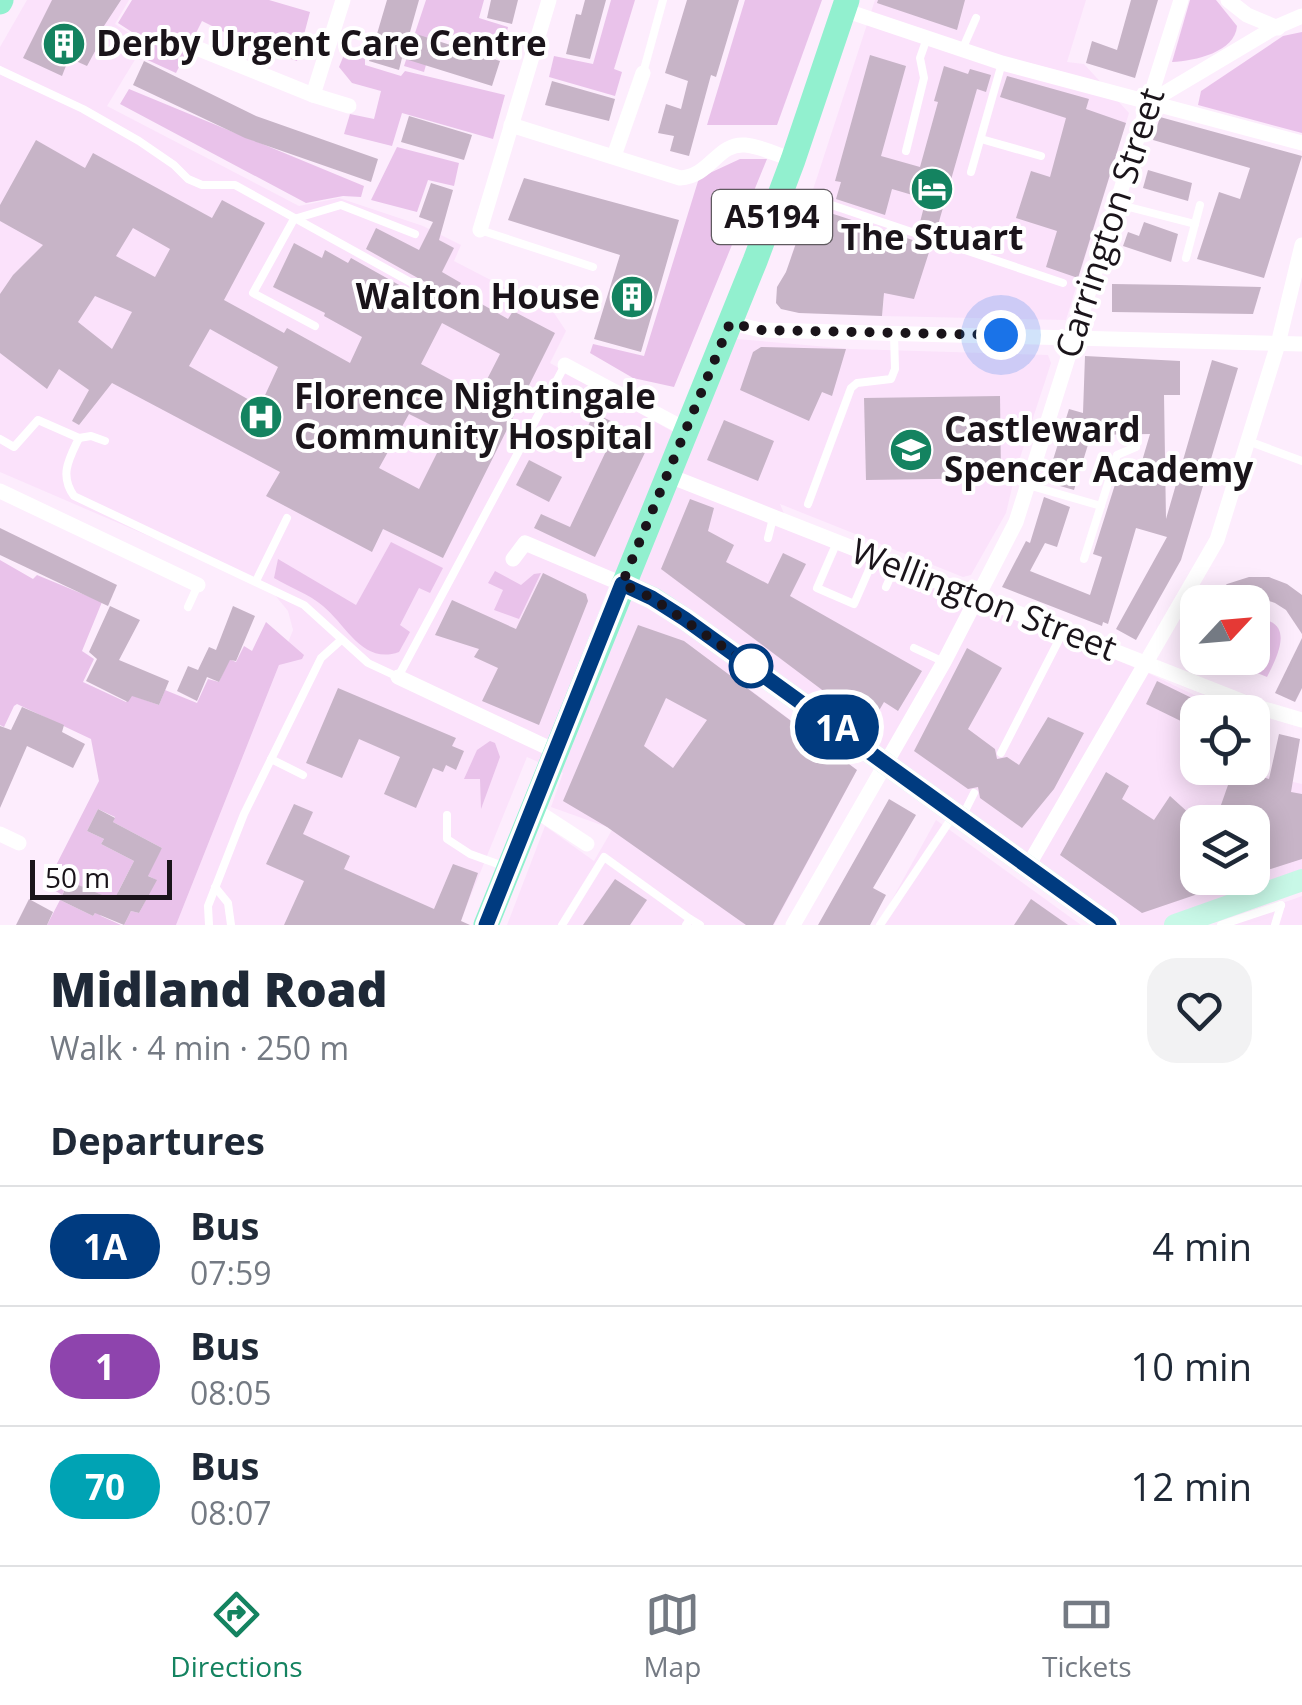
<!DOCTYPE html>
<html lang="en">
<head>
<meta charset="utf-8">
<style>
  body { margin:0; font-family:"Open Sans",sans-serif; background:#f2f2f3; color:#1f2937; height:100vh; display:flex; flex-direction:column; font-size:38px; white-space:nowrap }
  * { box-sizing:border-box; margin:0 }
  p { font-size:32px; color:#747a83 }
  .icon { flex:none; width:55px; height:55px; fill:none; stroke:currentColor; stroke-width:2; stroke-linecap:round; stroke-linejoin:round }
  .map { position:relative; height:925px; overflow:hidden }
  .details { display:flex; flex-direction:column; background:#fff; flex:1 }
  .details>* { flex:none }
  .badge { padding:0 20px; border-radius:32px; font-size:35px; line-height:65px }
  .needle { width:65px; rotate:64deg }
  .fabs { position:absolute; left:1180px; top:585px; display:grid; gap:20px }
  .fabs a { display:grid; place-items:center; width:90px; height:90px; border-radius:20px; background:#fff; box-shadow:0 5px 25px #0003; font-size:50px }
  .scale { position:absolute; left:30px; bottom:25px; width:142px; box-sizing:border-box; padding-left:10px; border:5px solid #1a141a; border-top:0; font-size:28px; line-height:35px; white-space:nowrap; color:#1a141a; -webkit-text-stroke:8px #fff; paint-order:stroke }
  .you { position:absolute; width:50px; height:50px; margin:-25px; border:8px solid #fff; border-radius:50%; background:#1a73e8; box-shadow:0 0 0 15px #1a73e833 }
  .map>.badge { position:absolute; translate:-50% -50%; box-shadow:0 0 0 5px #fff }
  h2 { padding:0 50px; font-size:38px; line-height:90px }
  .round { display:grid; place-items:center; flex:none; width:105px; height:105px; border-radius:30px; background:#f2f2f3 }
  .overview { display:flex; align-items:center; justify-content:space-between; height:170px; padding:0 50px }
  h1 { font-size:48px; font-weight:800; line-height:75px }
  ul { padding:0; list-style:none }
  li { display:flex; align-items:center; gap:30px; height:120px; padding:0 50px; border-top:2px solid #e0e1e3 }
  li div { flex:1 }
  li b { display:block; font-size:38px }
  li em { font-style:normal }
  li .badge { min-width:110px; font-weight:700; text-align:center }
  .menu { display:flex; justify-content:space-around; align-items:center; height:140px; border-top:2px solid #e0e1e3; background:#fff; font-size:28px; color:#747a83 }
  .menu a { display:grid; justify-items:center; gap:5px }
  .menu .active { color:#148360 }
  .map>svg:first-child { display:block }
</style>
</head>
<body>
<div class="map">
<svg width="1302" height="925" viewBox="0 0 1302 925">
  <rect width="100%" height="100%" fill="#fdedfd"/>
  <g fill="#fbe2fb" fill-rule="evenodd">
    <path d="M27,0H129L115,24L145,43L107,106L299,206L339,198L423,226L461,245L454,261L554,313L566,331L550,363L693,443L737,339L851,349L1048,355L1051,363L1017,467L1006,513L971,575L963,577L780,504L789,526L1148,673L1230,712H1198V768H1234L1302,784V879L1164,925H1119L747,663L736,679L857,770L774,925H507L545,826L594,861L645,773L607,827L551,807L563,773L527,757L459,925H176L293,630L288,611L274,594L246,578L0,472V47ZM1198,822H1252V878H1198Z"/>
    <path d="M875,0H1086L1067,62L1084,64L1129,113L1066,320L882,316L884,296L872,294L874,273L791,257Z"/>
    <path d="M936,820L1081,925H878Z"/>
    <path d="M1302,896V925H1216L1294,899Z"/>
  </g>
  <g fill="#e9c2ea">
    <path d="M132,0H269L310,12L297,61L246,43L202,21L176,73L141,57L149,43L118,23Z"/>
    <path d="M426,0H484L479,18L508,27L501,54L434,36L424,72L404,66Z"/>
    <path d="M611,0H635L614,69L622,72L615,96L549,77L554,56L593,64Z"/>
    <path d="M745,0H822L777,125H707Z"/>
    <path d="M1190,0H1216L1237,26C1235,52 1195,61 1172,62Z"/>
    <path d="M1302,32V133L1198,105L1201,91L1283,36Z"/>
    <path d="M346,50L365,54V65L401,76L405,71L505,95L493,139L402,113L392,146L344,134L350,114L374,119L381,91L352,83L339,67Z"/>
    <path d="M129,89L364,186L361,197L343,196L306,203L120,104Z"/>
    <path d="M397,147L459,163L454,186L428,180L417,212L371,200Z"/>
    <path d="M740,159H767L674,387L633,378L590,353L593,344L644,356L699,178Z"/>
    <path d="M391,542L443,568L430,593L419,588L400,625L410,632L399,652C363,665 347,626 323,606C309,594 289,587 274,578L278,559L356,605Z"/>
    <path d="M0,560L33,579L37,575L102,602L82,651L94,659L83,682L126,702L131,695L159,705L165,690L197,703L208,679L219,682L229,659L236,662L244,646L252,651L266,622L304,655L302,659L279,665L176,925H124L131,911L139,913L156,880L145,874L162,848L113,822L115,817L98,809L87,831L104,839L101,844L134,861L118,892L120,895L117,901L69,882L62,895L46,885L99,781L91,739L17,704L14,706L4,727L0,725Z"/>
    <path d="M495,571L521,585L534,574L541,573L519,619L494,610L503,590L488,583Z"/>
    <path d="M1253,619C1296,618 1279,654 1267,677L1221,658H1252Z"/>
    <path d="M490,741L495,743L500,757L481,809L480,779H464L477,750Z"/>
    <path d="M60,900L93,916L97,910L101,916L121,925H47Z"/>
  </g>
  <g fill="#c7b4c7" fill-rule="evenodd">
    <path d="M52,0H121L102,29L106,31L87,66L69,58L62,76L23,58Z"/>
    <path d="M387,0H419L410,32L500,61L492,86L402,58L399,70L369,61Z"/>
    <path d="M491,0H518L512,24L487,18Z"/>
    <path d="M585,0H606L590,59L566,54L576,14L581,15Z"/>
    <path d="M687,0H739L716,77L711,75L689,156L670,151L674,136L658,133L666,104L681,109L688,81L665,73Z"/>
    <path d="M878,0H965L957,30L877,3Z"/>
    <path d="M1131,0H1158L1135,78L1086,63L1092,41L1117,50Z"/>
    <path d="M870,55L906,66L881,156L920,167L938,102L934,101L944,66L968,74L970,69L991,75L986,92L977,89L936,232L919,226L926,199L892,189L885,215L836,199L841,182L835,181Z"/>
    <path d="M144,61L256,116L378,159L371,182L245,138L133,85Z"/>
    <path d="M1007,76L1089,99L1086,109L1126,123L1078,278L1046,267L1057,231L1016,218L1031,171L1050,177L1066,118L1000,97Z"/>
    <path d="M552,81L615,99L609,121L545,105Z"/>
    <path d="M409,116L472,135L464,160L401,142Z"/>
    <path d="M1160,117L1302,156L1264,278L1197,259L1219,192L1240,199L1250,168L1153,140Z"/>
    <path d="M36,140L85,168L93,153L212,218L222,200L265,223L224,300L284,333L287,328L350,363L362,337L324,316L325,313L273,287L294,243L322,258L325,250L348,263L351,258L417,295H424L428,289L425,282L366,249L376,228L419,250L433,222L419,217L431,183L453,190L439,240L454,248L442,272L461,283L457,290L508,319L513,311L555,333L443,558L383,529L372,552L266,496L280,472L112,383L79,425L72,421L89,390L59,369L47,389L0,353V294L13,275L43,245L0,221V205ZM133,228L170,249L155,277L116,256ZM95,296L132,312L112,349L78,322ZM442,323L500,354L479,395L421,364ZM210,329L278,367L260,406L189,366ZM409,414L447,433L419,489L379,468Z"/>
    <path d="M1148,170L1192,183L1188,201L1143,188Z"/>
    <path d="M524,178L679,220L641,352L594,339L620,255L508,220Z"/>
    <path d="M809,206L931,246L914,299L884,293L882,316L799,313L781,309L776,303L777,287L786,272Z"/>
    <path d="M1144,222L1178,234L1171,262L1123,246L1128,232L1139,236Z"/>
    <path d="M1112,284L1179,285L1261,287L1253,314L1112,312Z"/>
    <path d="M761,347L846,349L832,396L822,392L809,421L740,390L753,352Z"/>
    <path d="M1085,356L1180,361V395H1164L1166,519L1212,360L1238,368L1181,560L1136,640L1116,629L1167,537L1136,528L1108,624L1103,622L1102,626L1002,587L1026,541L1030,543L1044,497L1070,507L1057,547L1045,543L1030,571L1090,595L1102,557L1093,554L1119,472L1137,478L1150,434L1091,435L1074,490L1046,482L1069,409L1083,413Z"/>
    <path d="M1000,396L1001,478L866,480L864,398Z"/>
    <path d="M594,413L651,440L595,557L534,528L541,514L570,527L608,447L584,435Z"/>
    <path d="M724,420L774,441L758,481L707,460Z"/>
    <path d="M529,460L562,477L549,502L516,485Z"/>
    <path d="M690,499L714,508L708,531L734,545L726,562L768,584L783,553L806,564L790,596L922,671L898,711L884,702L870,726L661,569Z"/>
    <path d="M0,528L117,585L108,606L0,555Z"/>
    <path d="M543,573L586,594L588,601L539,725L482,701L498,668L474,657L479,649L435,635L452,600L516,629Z"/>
    <path d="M1249,577H1269L1287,584L1302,595V634L1286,610L1275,603L1263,599L1206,601L1227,584Z"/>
    <path d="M110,606L140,620L119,660L169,681L159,705L132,696L128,702L86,681L97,659L89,652Z"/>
    <path d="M233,606L255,616L236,661L230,660L219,682L207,677L197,701L177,691L188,666L198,670L209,647L216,650Z"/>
    <path d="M638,625L684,641L857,770L773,925H746L607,827L563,801ZM666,698L707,720L673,768L644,746Z"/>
    <path d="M1302,638V688L1295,702L1275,693Z"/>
    <path d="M967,648L1002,668L968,729L995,749L997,759L1007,757L1019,765L1048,717L1084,733L1054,789L1022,828L980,798L978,787L968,789L914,751Z"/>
    <path d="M1157,681L1200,702L1189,725L1146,704Z"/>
    <path d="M338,688L456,738L452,746L464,751L456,770L446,765L443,772L433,768L416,808L384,794L400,757L359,739L342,778L306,763Z"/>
    <path d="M22,707L64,725L62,732L85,744L73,768L27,746L0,808V726L11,730Z"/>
    <path d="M1279,734L1300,739L1291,792L1302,794V859L1252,875V822H1215L1234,768L1269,779Z"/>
    <path d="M1106,772L1129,786L1122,799L1154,820L1170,796L1192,816L1198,817V878H1238L1239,880L1142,913L1060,855Z"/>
    <path d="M889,799L916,815L873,888L886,895L870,925H818Z"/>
    <path d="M294,804L313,812L303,834L350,856L344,869L434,909L453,864L478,873L461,921L470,925H284L304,881L266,864Z"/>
    <path d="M98,809L115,818L113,822L162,848L148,876L157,880L139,913L131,911L124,925L95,913L93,916L60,900L69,881L114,900L134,861L101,844L104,839L87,831Z"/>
    <path d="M615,879L647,900L630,925H583Z"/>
    <path d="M29,899L53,912L47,925H16Z"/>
    <path d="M1031,899L1068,925H1014Z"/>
  </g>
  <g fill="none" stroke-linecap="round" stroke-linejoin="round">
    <g stroke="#fff" stroke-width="8">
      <path d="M962,50L976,18"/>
      <path d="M0,70L83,109L139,141L174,165L188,179L202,185H235L421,288"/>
      <path d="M643,73L663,0"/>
      <path d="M981,139L1041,156"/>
      <path d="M906,151L924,78L920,58L927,38"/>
      <path d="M971,172L1002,63"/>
      <path d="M787,190L1063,283"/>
      <path d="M1117,204L1195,224"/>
      <path d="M480,230L593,267"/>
      <path d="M1186,258L1200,205"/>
      <path d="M315,326L253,293L294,219L341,205L415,234"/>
      <path d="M79,438L91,436L105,441"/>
      <path d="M0,439L14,447L38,420L79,438C69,459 59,475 74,496L304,605L368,663L398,677L565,365"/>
      <path d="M1248,441L1302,461"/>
      <path d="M1028,485L1101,506"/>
      <path d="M808,504L851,388L857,383L891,379L895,369L894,333"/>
      <path d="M768,538L773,518"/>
      <path d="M837,542L817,588L854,604L875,556"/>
      <path d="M1084,559L1117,455L1136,447"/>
      <path d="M256,581L287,518"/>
      <path d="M886,587L896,564"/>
      <path d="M188,607L198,585"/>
      <path d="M914,648L944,662"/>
      <path d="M1001,753L1063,632"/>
      <path d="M271,759L303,775"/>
      <path d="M447,815V839L470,854L506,867"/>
      <path d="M962,817L974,793"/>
      <path d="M215,887L228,903L231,925"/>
      <path d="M209,925L208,906L244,814L321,658L340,641"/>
      <path d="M562,925L604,857L690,919"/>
      <path d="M686,925L690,919L700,925"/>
      <path d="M880,925L953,816"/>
      <path d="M1221,925L1281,905"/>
      <path d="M1275,925L1281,905"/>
    </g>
    <g stroke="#fff" stroke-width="15">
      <path d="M1228,0L1247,15L1278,28"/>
      <path d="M844,10L1002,63L1302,143"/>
      <path d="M194,47L313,95L343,0"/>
      <path d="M313,95L349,106"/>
      <path d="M1148,103L1274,28L1302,16"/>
      <path d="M511,125L680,178C711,176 717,143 745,145C760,146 778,155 793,160"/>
      <path d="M614,156L643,73"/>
      <path d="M480,230L549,0"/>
      <path d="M730,323L761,330L1302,344"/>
      <path d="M565,365L685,429"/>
      <path d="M667,475L1254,706L1302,720"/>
      <path d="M0,491L198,585"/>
      <path d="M513,559L525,543L622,584"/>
      <path d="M398,677L555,751"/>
      <path d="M532,808L587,844"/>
      <path d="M0,834L19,843"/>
      <path d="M1028,866L1217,540L1278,344L1302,245"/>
      <path d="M793,925L944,662L1016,522L1181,0"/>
    </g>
    <g stroke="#c8f8e7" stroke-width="22">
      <path d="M622,584L653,598L685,619L1109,925"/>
      <path d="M1175,925L1302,880"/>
    </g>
    <g stroke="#92f0cf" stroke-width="25">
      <path d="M0,2L1,0"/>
      <path d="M486,925L755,261L793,160L847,0"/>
    </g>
  </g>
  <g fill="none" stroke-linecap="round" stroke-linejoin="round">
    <g stroke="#fff" stroke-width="22">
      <path id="line" d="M486,925L622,584L652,598L685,619L1109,925"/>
    </g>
    <use href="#line" stroke="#003b80" stroke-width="15"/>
    <path stroke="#1a141a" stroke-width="10" stroke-dasharray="0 18" d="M751,666L652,598L622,584L730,323L761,330L1001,335"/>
  </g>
  <defs>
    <g id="building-disc" transform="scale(2.25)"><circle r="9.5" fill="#148360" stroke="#fff"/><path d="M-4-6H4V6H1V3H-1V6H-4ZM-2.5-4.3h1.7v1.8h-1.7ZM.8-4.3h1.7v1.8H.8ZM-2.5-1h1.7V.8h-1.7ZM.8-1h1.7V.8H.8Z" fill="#fff"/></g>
    <g id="hotel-disc" transform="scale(2.25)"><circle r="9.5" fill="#148360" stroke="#fff"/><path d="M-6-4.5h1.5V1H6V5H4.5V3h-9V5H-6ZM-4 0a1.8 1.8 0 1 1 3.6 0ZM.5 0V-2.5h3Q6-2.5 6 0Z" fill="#fff"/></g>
    <g id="hospital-disc" transform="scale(2.25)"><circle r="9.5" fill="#148360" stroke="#fff"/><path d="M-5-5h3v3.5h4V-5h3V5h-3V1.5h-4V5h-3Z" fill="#fff"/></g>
    <g id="school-disc" transform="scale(2.25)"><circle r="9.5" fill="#148360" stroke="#fff"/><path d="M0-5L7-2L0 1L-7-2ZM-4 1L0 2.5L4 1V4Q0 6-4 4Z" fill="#fff"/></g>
  </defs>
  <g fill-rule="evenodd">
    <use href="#building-disc" x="64" y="44"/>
    <use href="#hotel-disc" x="932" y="189"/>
    <use href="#building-disc" x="632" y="297"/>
    <use href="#hospital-disc" x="261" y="417"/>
    <use href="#school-disc" x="911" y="450"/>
  </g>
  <circle fill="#fff" stroke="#003b80" stroke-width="5" cx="751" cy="666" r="20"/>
  <g text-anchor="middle" stroke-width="8" stroke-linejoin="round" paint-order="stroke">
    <rect fill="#fff" stroke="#5f5a5f" stroke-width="2.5" x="712" y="190" width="120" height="54" rx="8"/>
    <g font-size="32" font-weight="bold" fill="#1a141a">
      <text x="772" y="228">A5194</text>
    </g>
    <g font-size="35" font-weight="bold" fill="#1a141a" stroke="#fff" text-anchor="start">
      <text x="96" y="56">Derby Urgent Care Centre</text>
      <text x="932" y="250" text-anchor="middle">The Stuart</text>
      <text x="600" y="309" text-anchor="end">Walton House</text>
      <text x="294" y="409">Florence Nightingale<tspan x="294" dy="40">Community Hospital</tspan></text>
      <text x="944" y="442">Castleward<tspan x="944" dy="40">Spencer Academy</tspan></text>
    </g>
    <g font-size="35" fill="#1a141a" stroke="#fff">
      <text transform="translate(1110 223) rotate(-72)" y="12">Carrington Street</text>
      <text transform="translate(984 600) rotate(21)" y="12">Wellington Street</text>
    </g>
  </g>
</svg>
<div class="fabs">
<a><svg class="needle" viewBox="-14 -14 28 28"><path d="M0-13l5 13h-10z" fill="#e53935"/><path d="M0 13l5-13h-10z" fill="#747a83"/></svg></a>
<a><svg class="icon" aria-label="locate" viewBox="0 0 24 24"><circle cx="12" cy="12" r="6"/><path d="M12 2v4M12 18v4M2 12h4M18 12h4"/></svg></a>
<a><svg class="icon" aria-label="layers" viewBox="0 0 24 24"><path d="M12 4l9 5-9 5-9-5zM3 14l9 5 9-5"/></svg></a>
</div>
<div class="scale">50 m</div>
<div class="you" style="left:1001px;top:335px"></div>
<b class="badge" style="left:837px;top:727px;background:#003b80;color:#fff">1A</b>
</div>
<section class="details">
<div class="overview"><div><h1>Midland Road</h1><p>Walk · 4 min · 250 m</p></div><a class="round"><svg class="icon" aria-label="heart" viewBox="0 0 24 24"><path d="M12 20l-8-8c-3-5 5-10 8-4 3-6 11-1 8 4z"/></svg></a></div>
<h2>Departures</h2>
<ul>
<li><span class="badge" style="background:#003b80;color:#fff">1A</span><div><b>Bus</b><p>07:59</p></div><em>4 min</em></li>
<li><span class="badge" style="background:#8e44ad;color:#fff">1</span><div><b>Bus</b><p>08:05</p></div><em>10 min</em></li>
<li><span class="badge" style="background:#00a3b4;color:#fff">70</span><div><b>Bus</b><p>08:07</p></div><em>12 min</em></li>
</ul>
</section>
<nav class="menu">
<a class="active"><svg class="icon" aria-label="directions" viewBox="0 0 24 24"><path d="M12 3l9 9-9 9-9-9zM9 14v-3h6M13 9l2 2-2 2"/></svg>Directions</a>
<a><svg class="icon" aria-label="map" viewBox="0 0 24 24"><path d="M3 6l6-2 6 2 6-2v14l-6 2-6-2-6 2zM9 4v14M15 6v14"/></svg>Map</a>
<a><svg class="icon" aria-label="tickets" viewBox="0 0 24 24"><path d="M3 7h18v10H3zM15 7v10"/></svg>Tickets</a>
</nav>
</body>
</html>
